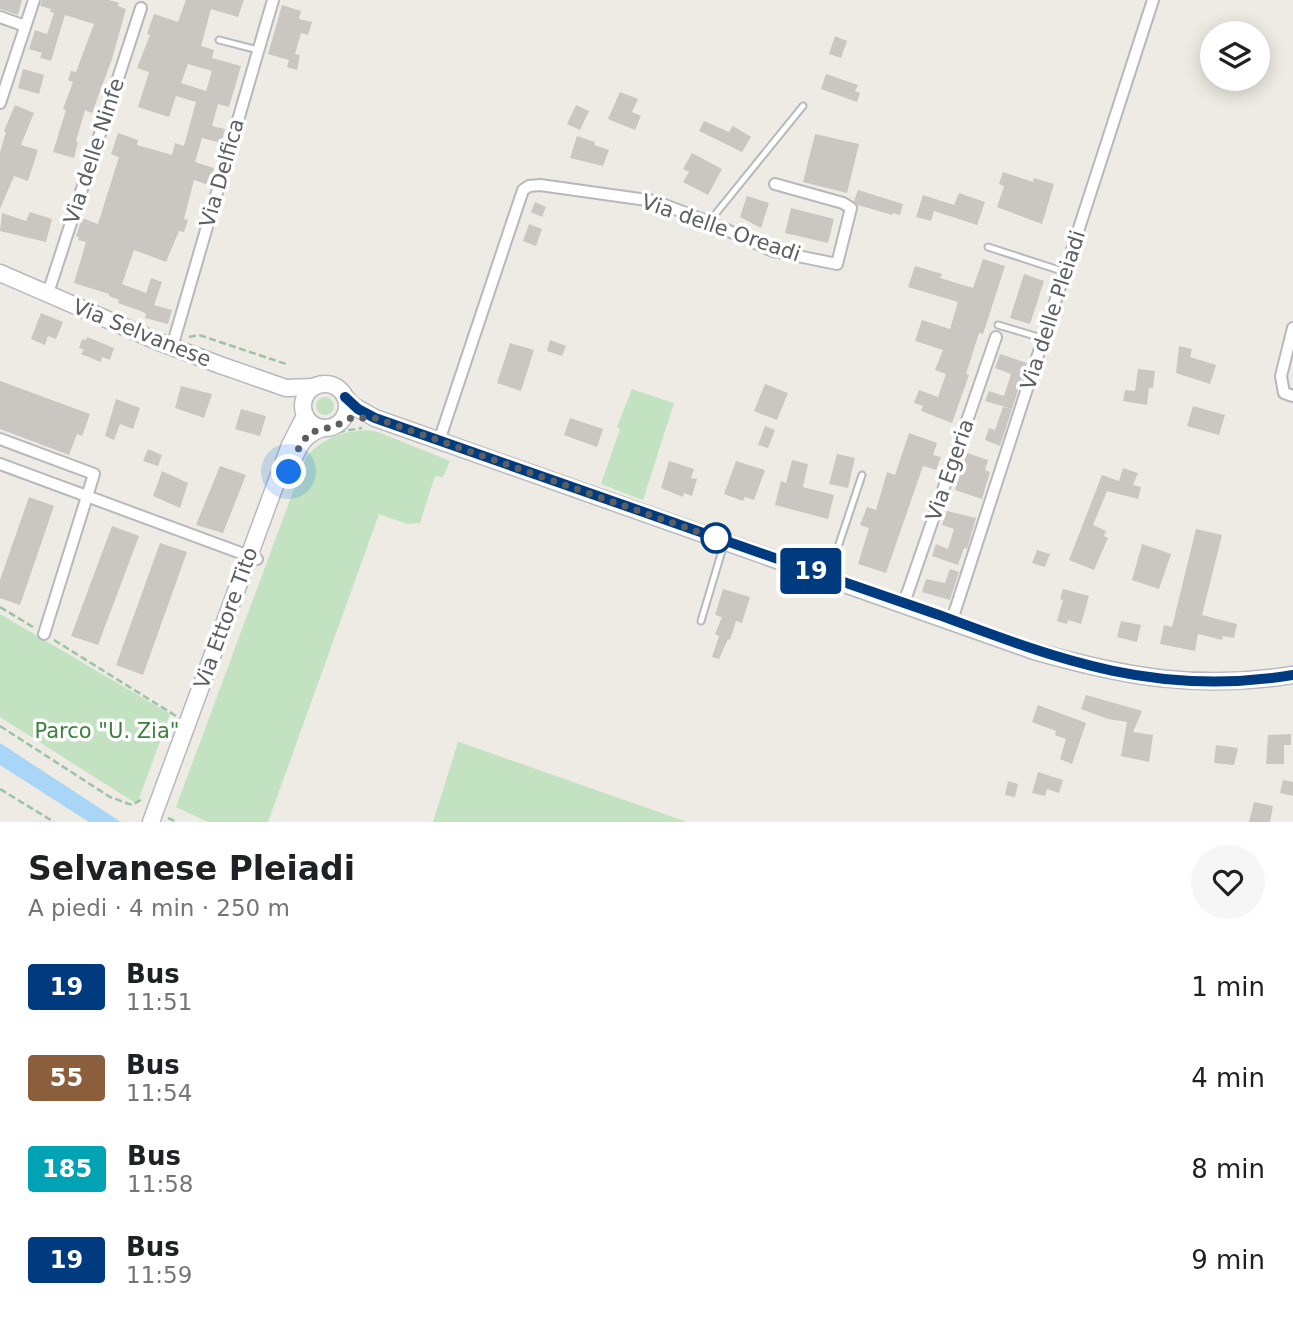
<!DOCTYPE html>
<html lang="it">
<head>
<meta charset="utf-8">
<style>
  body { margin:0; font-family:"DejaVu Sans",sans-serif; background:#f6f6f6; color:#202124; height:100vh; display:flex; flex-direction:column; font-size:26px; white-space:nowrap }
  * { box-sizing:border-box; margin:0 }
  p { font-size:23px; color:#757577 }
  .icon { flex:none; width:38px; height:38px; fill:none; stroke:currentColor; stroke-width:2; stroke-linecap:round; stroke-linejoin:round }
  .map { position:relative; height:822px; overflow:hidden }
  .drawer { display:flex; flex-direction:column; background:#fff; flex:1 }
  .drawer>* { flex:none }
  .badge { padding:0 14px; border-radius:5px; font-size:24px; line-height:46px }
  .fabs { position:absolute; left:1200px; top:21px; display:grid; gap:14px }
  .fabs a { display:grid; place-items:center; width:70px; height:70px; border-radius:50%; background:#fff; box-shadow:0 4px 18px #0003; font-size:35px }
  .you { position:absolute; width:35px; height:35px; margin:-18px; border:5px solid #fff; border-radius:50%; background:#1a73e8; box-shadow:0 0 0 10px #1a73e833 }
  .map>.badge { position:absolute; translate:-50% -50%; box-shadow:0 0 0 4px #fff }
  .round { display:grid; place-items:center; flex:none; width:74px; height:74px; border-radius:37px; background:#f6f6f6 }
  .headline { display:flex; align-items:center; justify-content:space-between; height:119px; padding:0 28px }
  h1 { font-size:33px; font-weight:700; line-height:52px }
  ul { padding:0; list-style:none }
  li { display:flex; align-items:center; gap:21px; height:91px; padding:0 28px }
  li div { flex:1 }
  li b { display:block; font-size:26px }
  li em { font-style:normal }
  li .badge { min-width:77px; font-weight:700; text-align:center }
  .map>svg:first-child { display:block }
</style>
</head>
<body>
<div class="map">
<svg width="1293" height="822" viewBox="0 0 1293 822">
  <rect width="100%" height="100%" fill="#edebe3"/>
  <g fill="#c2e2c2">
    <path d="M632,389L674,403L643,500L601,484L620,429L617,427Z"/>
    <circle cx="325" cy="406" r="9"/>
    <path d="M366,430L378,432L450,461L443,477L435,476L420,523L407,524L379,514L268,822H208L176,807L306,457C323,438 341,432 366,430Z"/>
    <path d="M0,614L170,714L137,804L0,717Z"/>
    <path d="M458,742H459L687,822H433Z"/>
  </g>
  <path fill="#a9d5f7" d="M0,743L121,822H89L0,765Z"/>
  <g fill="#cac7c2" fill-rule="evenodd">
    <path d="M0,0H22L18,15L0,9Z"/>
    <path d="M42,0H109L119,3L118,6L126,9L112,59L92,113L85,110L76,141L78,142L74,158L53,152L66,110L63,109L73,82L68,80L71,71L76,72L94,24L65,15L51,61L40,58L42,53L29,49L35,30L47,34L54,13L50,12L51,9L40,6Z"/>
    <path d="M186,0H244L238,17L211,9L201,46L214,50L212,58L241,66L229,107L218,104L212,126L225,129L221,143L202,138L195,162L214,168L209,185L194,180L184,219L188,220L184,232L179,231L166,262L134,250L122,284L146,293L151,278L162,282L154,305L172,310L168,324L145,318L146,314L141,311L118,303L119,300L109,296V294L74,283L86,242L78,240L79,237L76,236L82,218L98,224L119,157L111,154L118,133L138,140L137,145L172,155L175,143L184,146L196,102L176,96L169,117L138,107L149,72L137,68L150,35L147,34L154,14L178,22ZM188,64L212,71L206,91L181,83Z"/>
    <path d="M282,5L301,11L299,19L312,22L308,35L301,33L295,54L300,55L297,70L287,67L289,60L268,54Z"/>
    <path d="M835,36L847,41L841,58L829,54Z"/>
    <path d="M23,69L44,75L39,94L18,88Z"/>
    <path d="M826,74L858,85L855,91L860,93L857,102L821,89Z"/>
    <path d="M620,92L638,99L632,112L641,116L635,130L608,119Z"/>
    <path d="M15,105L34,113L21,145L38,150L28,181L14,176L0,209V152L6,132L4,131Z"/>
    <path d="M576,105L589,111L580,130L567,124Z"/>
    <path d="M704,121L729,132L733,126L751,137L742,152L699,131Z"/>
    <path d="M815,134L859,144L847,193L803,182Z"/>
    <path d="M577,136L595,142L594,145L609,150L603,166L570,158Z"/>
    <path d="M692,153L722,169L708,195L683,182L689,172L683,169Z"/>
    <path d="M1003,172L1033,182L1034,178L1054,184L1042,224L997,207L1004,186L999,184Z"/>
    <path d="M858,190L903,204L900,215L893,213L892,215L858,205L854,201Z"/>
    <path d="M959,193L985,202L977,225L934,211L931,221L916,217L923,195L954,205Z"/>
    <path d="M747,196L769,203L761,228L740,217Z"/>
    <path d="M535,202L546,207L542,217L531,212Z"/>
    <path d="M791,208L834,219L828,243L785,233Z"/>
    <path d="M30,212L52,219L46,242L0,231L2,213L26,221Z"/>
    <path d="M529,224L542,229L536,246L523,241Z"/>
    <path d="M983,259L1005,266L983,334L979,333L966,374L969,375L952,423L921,411L923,406L914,403L919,390L938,397L946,374L935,370L943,350L915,341L922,320L950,329L958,302L908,287L915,266L942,274L940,278L973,288Z"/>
    <path d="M1024,274L1044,281L1030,324L1010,318Z"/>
    <path d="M41,313L63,322L56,339L48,336L45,345L31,339Z"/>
    <path d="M87,337L114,348L110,360L102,357L101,362L81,354L84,350L79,348L82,339L86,340Z"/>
    <path d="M550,340L566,346L562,356L547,351Z"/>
    <path d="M510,343L534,350L521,391L497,383Z"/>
    <path d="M1179,346L1192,349L1190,357L1216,365L1210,384L1176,373Z"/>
    <path d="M1000,354L1027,363L1012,409L985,401L989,391L1004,396L1011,374L995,368Z"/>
    <path d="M1138,369L1155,371L1153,388H1149L1147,405L1123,401L1125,390L1135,391Z"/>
    <path d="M0,381L90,414L82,436L77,434L69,455L0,429Z"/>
    <path d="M765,384L788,393L777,420L754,411Z"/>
    <path d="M181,386L212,394L204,418L175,408Z"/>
    <path d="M116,399L140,408L133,429L120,424L114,440L105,436Z"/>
    <path d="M1193,406L1225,415L1219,435L1187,426Z"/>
    <path d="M1003,407L1012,409L1000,446L985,440L989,428L995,430Z"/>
    <path d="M241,409L266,416L260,436L235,429Z"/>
    <path d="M570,418L603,429L597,447L564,435Z"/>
    <path d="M765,426L775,430L768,448L758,445Z"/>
    <path d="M909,433L937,443L933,455L941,457L936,470L923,466L886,573L858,564L869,528L860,525L867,507L876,510L887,472L895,475Z"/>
    <path d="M148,449L162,455L158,466L143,461Z"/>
    <path d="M967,453L988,460L985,470L990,472L982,499L955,490Z"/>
    <path d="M837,454L855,458L848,488L829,484Z"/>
    <path d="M792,460L808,464L803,487L834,495L828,519L775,505L781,481L786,483Z"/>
    <path d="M669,461L694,469L691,478L697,479L692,496L684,493L683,497L661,488Z"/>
    <path d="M736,461L765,470L754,500L745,497L743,501L724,494Z"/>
    <path d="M220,466L246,475L223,533L196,525Z"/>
    <path d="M1123,468L1138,473L1133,485L1141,487L1138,499L1107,491L1093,525L1106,531L1104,536L1108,538L1094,570L1069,560L1102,475L1119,481Z"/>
    <path d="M162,471L188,483L180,508L153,496Z"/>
    <path d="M29,497L54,506L20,605L0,598V580Z"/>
    <path d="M947,511L976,518L967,549L964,548L958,565L932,556L936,544L948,549L954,529L942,525Z"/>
    <path d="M112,526L139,536L98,645L71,636Z"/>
    <path d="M1196,529L1222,535L1202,615L1237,624L1234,638L1223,636L1222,640L1198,634L1195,651L1160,644L1164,625L1172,627Z"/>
    <path d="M160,543L187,552L143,675L116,665Z"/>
    <path d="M1142,544L1171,554L1159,589L1132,580Z"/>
    <path d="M1037,550L1050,554L1045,567L1032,563Z"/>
    <path d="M950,569L959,572L950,600L922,592L926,579L945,583Z"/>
    <path d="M723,589L750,597L742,623L736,621L730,640L728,639L719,659L712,657L719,636L715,634L722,617L715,615Z"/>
    <path d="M1063,589L1089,596L1081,624L1068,620L1067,624L1057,621L1063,600L1060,599Z"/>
    <path d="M1121,621L1141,625L1137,642L1117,637Z"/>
    <path d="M1086,695L1142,711L1133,732L1153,735L1149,762L1121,756L1127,722L1108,719L1081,709Z"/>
    <path d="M1038,705L1086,723L1072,764L1060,759L1066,739L1055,735L1056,731L1032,722Z"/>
    <path d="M1291,734V745H1284V764H1266L1268,735Z"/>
    <path d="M1216,745L1238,748L1234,765L1214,763Z"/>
    <path d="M1038,772L1063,780L1059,793L1047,789L1045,796L1032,793Z"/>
    <path d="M1283,780L1293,782V796L1280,793Z"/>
    <path d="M1008,781L1018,784L1015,797L1005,795Z"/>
    <path d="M1254,802L1273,806L1270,822H1249Z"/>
  </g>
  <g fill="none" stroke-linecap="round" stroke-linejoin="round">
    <g stroke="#b6b8bc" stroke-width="9">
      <g id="lane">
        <path d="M219,40L258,50"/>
        <path d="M709,222L803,106"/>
        <path d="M988,247L1065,272"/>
        <path d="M998,325L1045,339"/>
        <path d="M828,577L862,475"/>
        <path d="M701,621L724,544"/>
      </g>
    </g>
    <g stroke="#b6b8bc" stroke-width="14">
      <g id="street">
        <path d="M0,17L25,26"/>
        <path d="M0,103L34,0"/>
        <path d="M46,293L51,284L141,8"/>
        <path d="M1293,328L1281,376L1284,393L1293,396"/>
        <path d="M172,347L273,0"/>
        <path d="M0,439L94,474L44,634"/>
        <path d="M439,441L523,190L529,186L540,185L654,201L709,222L773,251L837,264L851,208L843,203L775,184"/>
        <path d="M0,464L257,559"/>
        <path d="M904,603L996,337"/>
        <path d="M952,620L1153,0"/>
      </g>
    </g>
    <g stroke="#b7b9be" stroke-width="19">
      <g id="secondary">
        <path d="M0,273L159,342L220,365L286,388L313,387"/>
        <circle cx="325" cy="406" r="22"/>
        <path d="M345,397L352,405L375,418L1034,651C1125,677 1198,690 1293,675"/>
        <path d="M294,458C300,443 307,433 323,428"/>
        <path d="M151,822L290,445L305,416"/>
      </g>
    </g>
    <g stroke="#9cc2a7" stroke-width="2.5" stroke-dasharray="7 3.5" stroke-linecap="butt">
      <path d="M189,337L199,335L289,365"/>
      <path d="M338,432L362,428"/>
      <path d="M0,607L33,627"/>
      <path d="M54,640L176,716"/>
      <path d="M0,726L110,797L132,805L144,798"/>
      <path d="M0,789L54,822"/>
      <path d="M168,818L177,822"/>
    </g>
    <use href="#lane" stroke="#fff" stroke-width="5"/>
    <use href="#street" stroke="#fff" stroke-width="10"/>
    <use href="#secondary" stroke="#fff" stroke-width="16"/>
  </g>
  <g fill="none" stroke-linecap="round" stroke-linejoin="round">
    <g stroke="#fff" stroke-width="16">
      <path id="line" d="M345,397L358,409L375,418C520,468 664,520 809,570C852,585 896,600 939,615C1062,661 1158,697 1293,675"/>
    </g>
    <use href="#line" stroke="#003b80" stroke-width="10"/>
    <path stroke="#5b5f62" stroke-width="7" stroke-dasharray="0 12.6" d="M289,472L297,451L309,433L335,426L351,418H375L724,541L716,538"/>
  </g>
  <circle fill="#fff" stroke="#003b80" stroke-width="3.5" cx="716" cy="538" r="14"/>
  <g text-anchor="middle" stroke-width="7" stroke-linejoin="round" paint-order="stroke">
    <g font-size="21" fill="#5b5f62" stroke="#fff">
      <text transform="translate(94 151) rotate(-72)" y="7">Via delle Ninfe</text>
      <text transform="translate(222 173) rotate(-74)" y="7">Via Delfica</text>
      <text transform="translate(721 228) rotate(19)" y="7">Via delle Oreadi</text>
      <text transform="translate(1053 310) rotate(-72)" y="7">Via delle Pleiadi</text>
      <text transform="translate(142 333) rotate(22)" y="7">Via Selvanese</text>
      <text transform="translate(950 470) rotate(-71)" y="7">Via Egeria</text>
      <text transform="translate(226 618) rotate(-70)" y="7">Via Ettore Tito</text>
    </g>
    <g font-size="21" fill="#3d8040" stroke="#fff">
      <text x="107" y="738">Parco "U. Zia"</text>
    </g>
  </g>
</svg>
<div class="fabs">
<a><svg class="icon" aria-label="layers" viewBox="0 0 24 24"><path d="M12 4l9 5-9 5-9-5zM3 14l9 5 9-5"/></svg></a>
</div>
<div class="you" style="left:289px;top:472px"></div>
<b class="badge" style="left:811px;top:571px;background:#003b80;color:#fff">19</b>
</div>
<section class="drawer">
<div class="headline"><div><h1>Selvanese Pleiadi</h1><p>A piedi · 4 min · 250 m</p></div><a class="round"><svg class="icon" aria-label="heart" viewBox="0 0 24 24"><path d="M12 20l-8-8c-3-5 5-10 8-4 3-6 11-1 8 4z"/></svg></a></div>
<ul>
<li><span class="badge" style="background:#003b80;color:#fff">19</span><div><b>Bus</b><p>11:51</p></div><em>1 min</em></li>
<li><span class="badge" style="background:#8b5e3c;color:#fff">55</span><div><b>Bus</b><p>11:54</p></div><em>4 min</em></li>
<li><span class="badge" style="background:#00a3b4;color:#fff">185</span><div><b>Bus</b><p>11:58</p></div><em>8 min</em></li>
<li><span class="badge" style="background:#003b80;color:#fff">19</span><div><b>Bus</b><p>11:59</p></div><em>9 min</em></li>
</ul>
</section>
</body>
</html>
